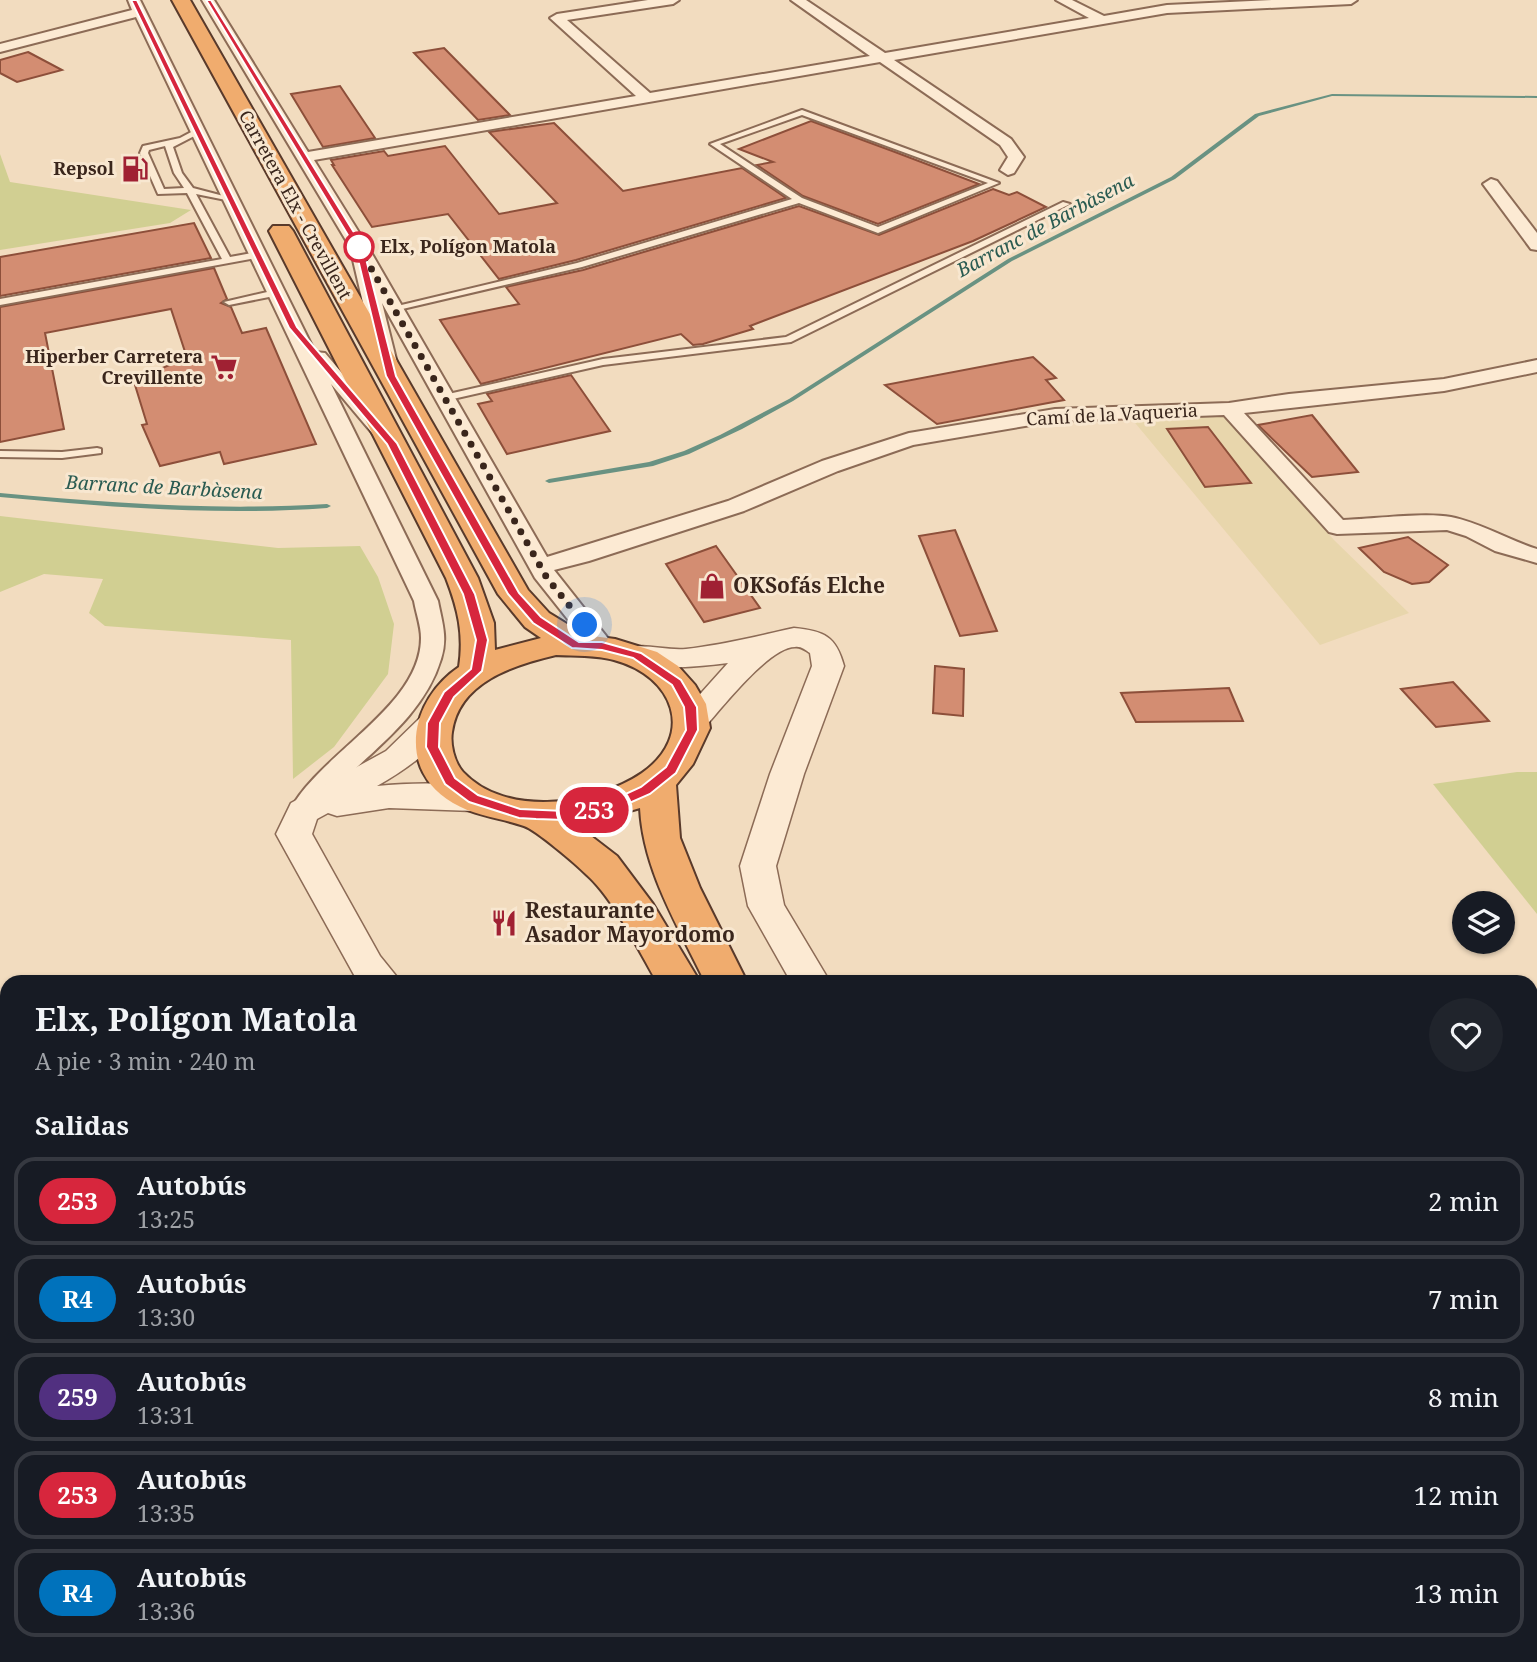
<!DOCTYPE html>
<html lang="es">
<head>
<meta charset="utf-8">
<style>
  body { margin:0; font-family:"Noto Serif",serif; background:#20242c; color:#f1f3f6; height:100vh; display:flex; flex-direction:column; font-size:26px; white-space:nowrap }
  * { box-sizing:border-box; margin:0 }
  p { font-size:23px; color:#9ea1a6 }
  .icon { flex:none; width:38px; height:38px; fill:none; stroke:currentColor; stroke-width:2; stroke-linecap:round; stroke-linejoin:round }
  .map { position:relative; flex:1; overflow:hidden }
  .side { position:absolute; left:0px; top:975px; width:1538px; height:688px; display:flex; flex-direction:column; background:#171b24; border-radius:21px 21px 0 0; box-shadow:0 2px 5px #0004 }
  .side>* { flex:none }
  .badge { padding:0 14px; border-radius:23px; font-size:24px; line-height:46px }
  .tools { position:absolute; left:1452px; top:891px; display:grid; gap:14px }
  .tools a { display:grid; place-items:center; width:63px; height:63px; border-radius:50%; background:#171b24; box-shadow:0 2px 5px #0004; font-size:35px }
  .you { position:absolute; width:35px; height:35px; margin:-18px; border:5px solid #fff; border-radius:50%; background:#1a73e8; box-shadow:0 0 0 10px #1a73e833 }
  .map>.badge { position:absolute; translate:-50% -50%; box-shadow:0 0 0 4px #fff }
  h2 { padding:0 35px; font-size:26px; line-height:63px }
  .round { display:grid; place-items:center; flex:none; width:74px; height:74px; border-radius:37px; background:#20242c }
  .overview { display:flex; align-items:center; justify-content:space-between; height:119px; padding:0 35px }
  h1 { font-size:33px; font-weight:700; line-height:52px }
  ul { padding:0; list-style:none }
  li { display:flex; align-items:center; gap:21px; height:88px; margin:0 14px 10px; padding:0 21px; border:4px solid #363941; border-radius:21px }
  li div { flex:1 }
  li b { display:block; font-size:26px }
  li em { font-style:normal }
  li .badge { min-width:77px; font-weight:700; text-align:center }
  .map>svg:first-child { display:block }
</style>
</head>
<body>
<div class="map">
<svg width="1537" height="1662" viewBox="0 0 1537 1662">
  <rect width="100%" height="100%" fill="#f2dcbf"/>
  <path fill="#e8d6ac" d="M1224,417L1334,540L1409,613L1320,645L1131,418Z"/>
  <g fill="#d1cf92">
    <path d="M0,154L10,182L191,210L170,223L0,250Z"/>
    <path d="M0,516L278,548L360,546L378,577L394,624L388,674L334,747L293,779L291,640L105,626L89,613L103,579L44,574L0,592Z"/>
    <path d="M1517,772H1537V914L1433,784Z"/>
    <path d="M7,1547V1656H25V1662H0V1550Z"/>
  </g>
  <g fill="none" stroke-linecap="round" stroke-linejoin="round">
    <g fill="#699282" fill-rule="evenodd">
      <path d="M1332,94L1537,96V98L1332,96L1259,116L1175,179L1012,261L793,401L742,429L689,454L653,466L549,483L545,481L549,479L649,462L684,451L720,435L789,399L1008,259L1171,177L1255,114Z"/>
      <path d="M0,493C109,503 217,511 327,504L331,506L327,508C217,516 109,507 0,497Z"/>
    </g>
  </g>
  <g fill="#d38d72" stroke="#8d4f3a" stroke-width="2">
    <path d="M444,48L510,115L478,120L414,53Z"/>
    <path d="M28,52L62,70L17,82L0,73V60Z"/>
    <path d="M340,86L375,138L323,147L291,94Z"/>
    <path d="M811,121L895,152L979,184L878,224L803,196L757,165L773,162L739,149Z"/>
    <path d="M554,123L623,191L742,168L786,198L576,260L499,279L448,214L372,227L332,165H334L331,160L384,151L388,156L445,146L499,214L557,203L489,132Z"/>
    <path d="M993,189L1009,195L1017,192L1046,207L973,241L750,326L753,329L703,344L693,345L681,334L481,384L440,320L519,304L506,287L583,270L799,206L879,235Z"/>
    <path d="M194,223L211,258L0,296V257Z"/>
    <path d="M214,268L227,299L221,303L231,307L242,333L266,328L316,444L224,464L220,452L160,466L142,425L147,424L135,385L145,375L187,358L171,309L45,333L64,429L0,442V307Z"/>
    <path d="M1033,357L1056,378L1046,380L1064,400L937,424L885,385Z"/>
    <path d="M571,375L610,431L507,454L478,404L492,401L487,394Z"/>
    <path d="M1312,415L1358,472L1312,477L1258,425Z"/>
    <path d="M1208,427L1251,483L1205,487L1167,429Z"/>
    <path d="M955,530L997,631L960,636L919,536Z"/>
    <path d="M1408,537L1448,565L1429,582L1412,584L1384,572L1359,548Z"/>
    <path d="M716,546L760,608L704,622L666,564Z"/>
    <path d="M935,666L964,669L963,716L933,713Z"/>
    <path d="M1453,682L1489,721L1436,727L1401,689Z"/>
    <path d="M1229,688L1243,721L1136,722L1121,693Z"/>
  </g>
  <g fill="none" stroke-linecap="round" stroke-linejoin="round">
    <g stroke="#8c6b56" stroke-width="4">
      <g id="service">
        <path d="M802,110L999,183L878,233L799,203L582,267L394,311L389,308L577,263L792,199L710,144ZM802,115L988,183L878,227L802,198L720,144Z"/>
        <path d="M195,130L202,132L173,147L182,173L193,188L235,199L231,201L196,194L230,257L258,252L261,253V257L0,305V299L222,259L187,193L158,194L140,153L143,146L180,138ZM165,146L174,173L184,188L164,189L148,153L149,150Z"/>
        <path d="M1063,202L1070,204L791,342L603,365L444,401L439,398L444,395L603,359L786,337Z"/>
        <path d="M276,290L279,291V295L229,305L224,302Z"/>
        <path d="M97,448L101,449V453L62,458L0,457V451L62,452Z"/>
      </g>
    </g>
    <g stroke="#8c6b56" stroke-width="4">
      <g id="minor">
        <path d="M128,0H140L315,352L325,353L390,430L387,434H373L331,384L438,601C442,622 448,638 441,659C424,716 371,751 332,791C324,799 321,811 313,818C308,823 300,821 293,819L289,812C318,754 421,707 421,638C421,626 416,613 414,601L136,17L0,52V44L132,10Z"/>
        <path d="M202,0H214L308,152L636,96L550,18L557,14L648,0H679L673,4L567,20L650,93L870,56L791,0H806L885,53L1089,18L1056,0H1072L1104,16L1167,5L1272,0H1357L1351,4L1167,13L894,60L1011,139L1024,157L1014,173L1008,175L1000,170L1008,157L1000,145L880,62L314,160L368,247L547,557L728,501L822,461L909,433L1055,409L1229,403L1289,394L1444,379L1537,360V372L1444,391L1244,413L1343,520C1372,519 1425,512 1451,517C1481,523 1508,540 1537,549V563L1495,551L1466,536L1447,530L1337,534L1329,532L1224,415L1055,421L913,445L838,471L744,511L589,561L554,570L614,646L611,651L602,654L593,651L535,578L382,303L398,367L388,373L378,367L350,247Z"/>
        <path d="M1491,179L1497,181L1537,233V250L1531,249L1483,184Z"/>
        <path d="M7,1102V1130L0,1131V1103Z"/>
      </g>
    </g>
    <g stroke="#8c6b56" stroke-width="3">
      <g id="tertiary">
        <path d="M794,628C824,631 836,636 844,666L804,774L776,866L784,905L830,982H791L748,906L740,866L770,774L812,666L810,653C805,650 801,646 795,647C769,647 722,708 703,729L692,732L681,729L676,721L728,663C693,667 660,671 626,662L622,655L626,648C646,643 666,651 686,649C723,645 758,636 794,628Z"/>
        <path d="M434,712L445,715L450,723C433,751 405,770 377,786C412,783 452,781 486,791L491,799L486,807L474,811L389,808L337,816L328,813L317,819L312,834L380,956L401,982H358L276,834L291,803L386,751L423,715Z"/>
        <path d="M893,1656H947L950,1662H896Z"/>
        <path d="M1189,1656H1244L1247,1662H1192Z"/>
      </g>
    </g>
    <g stroke="#593a2b" stroke-width="4">
      <g id="trunk">
        <path d="M172,0H190L528,590L549,613L585,635L615,639L657,652L678,666L695,685L706,704L710,728L693,764L676,785L680,838L700,888L747,982H705C678,926 643,870 640,808L578,826L617,856L653,904L700,982H657C639,951 613,898 587,875C576,864 536,830 524,826C501,818 475,816 453,803C396,770 410,700 459,667C464,634 458,609 446,578L269,231L273,226H289L293,231L478,578L494,623L495,650L541,638L525,627L498,594ZM556,655C575,656 596,655 614,660C674,676 696,735 642,773C595,805 506,818 463,772C454,762 450,744 452,732C459,682 513,665 556,655Z"/>
        <path d="M1004,1656H1064L1067,1662H1007Z"/>
        <path d="M1073,1656H1134L1137,1662H1076Z"/>
      </g>
    </g>
    <use href="#service" fill="#fcead3" fill-rule="evenodd"/>
    <use href="#minor" fill="#fcead3" fill-rule="evenodd"/>
    <use href="#tertiary" fill="#fcead3" fill-rule="evenodd"/>
    <use href="#trunk" fill="#f0ac6e" fill-rule="evenodd"/>
  </g>
  <path fill="#d7263d" stroke="#fff" stroke-width="2" d="M131,0H137L297,327L397,443L475,594L488,640L482,671L454,697L440,723L439,747L455,778L478,795L520,809L565,811L606,803L641,787L666,767L686,730L684,707L672,685L633,658L602,650L572,648L533,623L508,594L386,376L355,247L206,0H211L363,247L396,376L519,593L541,617L579,642H602L641,653L681,680L697,707L698,730L676,773L650,794L609,812L565,820L536,819L519,818L469,802L445,784L426,747L427,723L444,692L471,669L476,640L463,594L387,444L289,328Z"/>
  <g fill="none" stroke-linecap="round" stroke-linejoin="round">
    <path stroke="#3a261c" stroke-width="7" stroke-dasharray="0 12.6" d="M359,247L547,578L585,625"/>
  </g>
  <defs>
    <g id="fuel-bare" transform="scale(2.1)"><path d="M-5.5-6h7V0h2V4h1.3V-2.5L3-4.5l.8-.8L6-3V5H2.5V1h-1V6h-7ZM-4.2-4.7v3.2H.2V-4.7Z" fill="#a02133" stroke="#f8e7d0" stroke-width="2.5" paint-order="stroke"/></g>
    <g id="supermarket-bare" transform="scale(2.1)"><path d="M-6-5.5h2.5l.6 2H6L4.5 2H-2.5L-4.4-4H-6ZM-1.5 3.2a1.3 1.3 0 1 0 .1 0ZM3 3.2a1.3 1.3 0 1 0 .1 0Z" fill="#a02133" stroke="#f8e7d0" stroke-width="2.5" paint-order="stroke"/></g>
    <g id="shop-bare" transform="scale(2.1)"><path d="M-5-2.5h2.3a2.7 3.5 0 0 1 5.4 0H5L5.5 6h-11ZM-1.5-2.5h3a1.5 2.3 0 0 0-3 0Z" fill="#a02133" stroke="#f8e7d0" stroke-width="2.5" paint-order="stroke"/></g>
    <g id="restaurant-bare" transform="scale(2.1)"><path d="M-5-6h1v4h1v-4h1v4h1v-4h1v5L-1.5 .5V6h-2V.5L-5-1ZM5-6V6H3V1.5H1.5Q1.5-4 5-6Z" fill="#a02133" stroke="#f8e7d0" stroke-width="2.5" paint-order="stroke"/></g>
  </defs>
  <g fill-rule="evenodd">
    <use href="#fuel-bare" x="135" y="169"/>
    <use href="#supermarket-bare" x="224" y="367"/>
    <use href="#shop-bare" x="712" y="586"/>
    <use href="#restaurant-bare" x="504" y="923"/>
  </g>
  <circle fill="#fff" stroke="#d7263d" stroke-width="3.5" cx="359" cy="247" r="14"/>
  <g text-anchor="middle" stroke-width="6" stroke-linejoin="round" paint-order="stroke">
    <g font-size="18" font-weight="bold" fill="#3a261c" stroke="#f8e7d0" text-anchor="end">
      <text x="114" y="175">Repsol</text>
      <text x="203" y="363">Hiperber Carretera<tspan x="203" dy="21">Crevillente</tspan></text>
    </g>
    <g font-size="18" fill="#3a261c" stroke="#f8e7d0">
      <text transform="translate(295 205) rotate(61)" y="6">Carretera Elx - Crevillent</text>
      <text transform="translate(1112 415) rotate(-3)" y="6">Camí de la Vaqueria</text>
    </g>
    <g font-size="18" font-weight="bold" fill="#3a261c" stroke="#f8e7d0" text-anchor="start">
      <text x="380" y="253">Elx, Polígon Matola</text>
    </g>
    <g font-size="19" font-style="italic" fill="#2a5b51" stroke="#f8e7d0">
      <text transform="translate(1045 225) rotate(-28)" y="7">Barranc de Barbàsena</text>
      <text transform="translate(164 487) rotate(3)" y="7">Barranc de Barbàsena</text>
    </g>
    <g font-size="21" font-weight="bold" fill="#3a261c" stroke="#f8e7d0" text-anchor="start">
      <text x="733" y="593">OKSofás Elche</text>
      <text x="525" y="918">Restaurante<tspan x="525" dy="24">Asador Mayordomo</tspan></text>
    </g>
  </g>
</svg>
<div class="tools">
<a><svg class="icon" aria-label="layers" viewBox="0 0 24 24"><path d="M12 4l9 5-9 5-9-5zM3 14l9 5 9-5"/></svg></a>
</div>
<div class="you" style="left:585px;top:625px"></div>
<b class="badge" style="left:594px;top:810px;background:#d7263d;color:#fff">253</b>
<section class="side">
<div class="overview"><div><h1>Elx, Polígon Matola</h1><p>A pie · 3 min · 240 m</p></div><a class="round"><svg class="icon" aria-label="heart" viewBox="0 0 24 24"><path d="M12 20l-8-8c-3-5 5-10 8-4 3-6 11-1 8 4z"/></svg></a></div>
<h2>Salidas</h2>
<ul>
<li><span class="badge" style="background:#d7263d;color:#fff">253</span><div><b>Autobús</b><p>13:25</p></div><em>2 min</em></li>
<li><span class="badge" style="background:#0072bc;color:#fff">R4</span><div><b>Autobús</b><p>13:30</p></div><em>7 min</em></li>
<li><span class="badge" style="background:#513080;color:#fff">259</span><div><b>Autobús</b><p>13:31</p></div><em>8 min</em></li>
<li><span class="badge" style="background:#d7263d;color:#fff">253</span><div><b>Autobús</b><p>13:35</p></div><em>12 min</em></li>
<li><span class="badge" style="background:#0072bc;color:#fff">R4</span><div><b>Autobús</b><p>13:36</p></div><em>13 min</em></li>
</ul>
</section>
</div>
</body>
</html>
